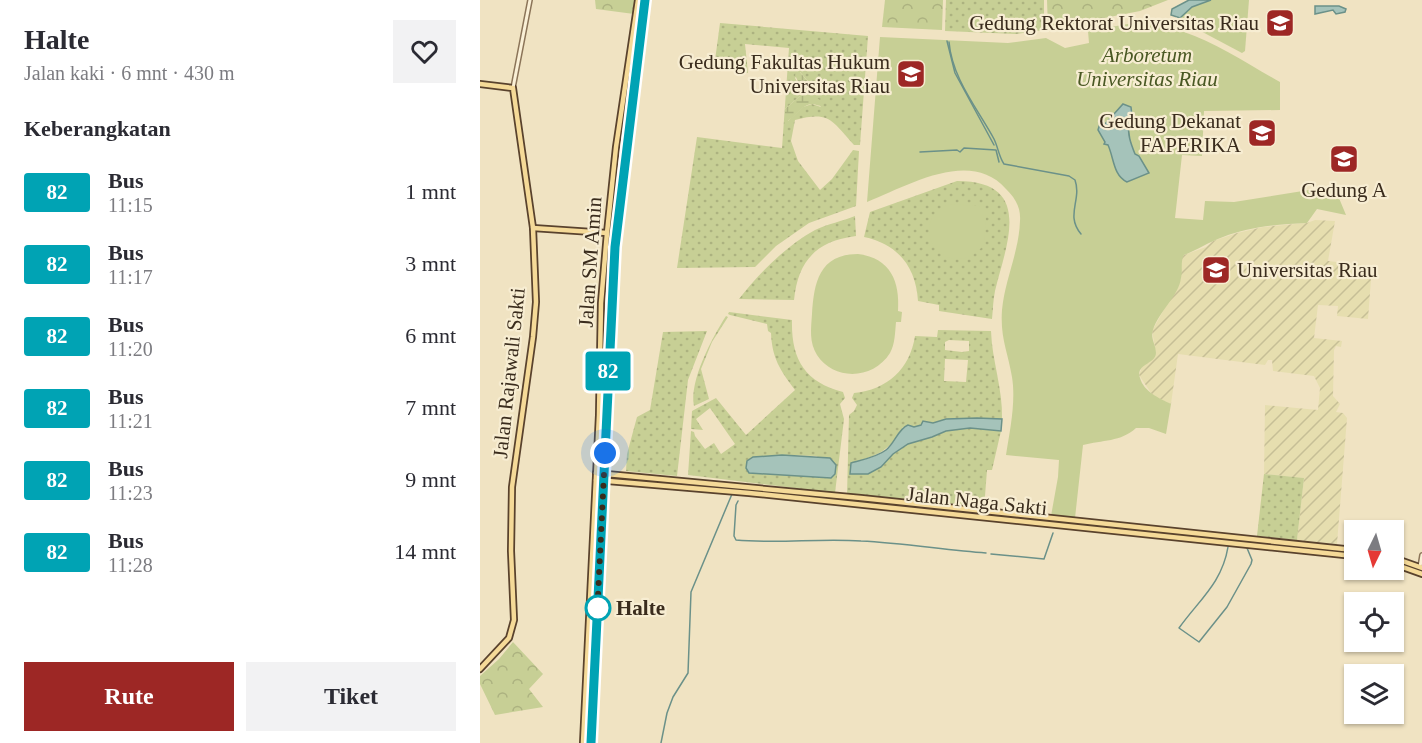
<!DOCTYPE html>
<html lang="id">
<head>
<meta charset="utf-8">
<style>
  body { margin:0; font-family:Georgia,serif; background:#f2f2f3; color:#2b2b33; height:100vh; display:flex; flex-direction:column; font-size:22px; white-space:nowrap }
  * { box-sizing:border-box; margin:0 }
  p { font-size:20px; color:#7c7c81 }
  .icon { flex:none; width:33px; height:33px; fill:none; stroke:currentColor; stroke-width:2; stroke-linecap:round; stroke-linejoin:round }
  .map { position:relative; flex:1; overflow:hidden }
  .details { display:flex; flex-direction:column; background:#fff; width:480px }
  .details>* { flex:none }
  .badge { padding:0 12px; border-radius:4px; font-size:21px; line-height:39px }
  .needle { width:39px; rotate:185deg }
  .tools { position:absolute; left:864px; top:520px; display:grid; gap:12px }
  .tools a { display:grid; place-items:center; width:60px; height:60px; border-radius:0px; background:#fff; box-shadow:0 2px 4px #0004; font-size:30px }
  .you { position:absolute; width:30px; height:30px; margin:-15px; border:4px solid #fff; border-radius:50%; background:#1a73e8; box-shadow:0 0 0 9px #1a73e833 }
  .map>.badge { position:absolute; translate:-50% -50%; box-shadow:0 0 0 3px #fff }
  h2 { padding:0 24px; font-size:22px; line-height:54px }
  .round { display:grid; place-items:center; flex:none; width:63px; height:63px; border-radius:0px; background:#f2f2f3 }
  .head { display:flex; align-items:center; justify-content:space-between; height:102px; padding:0 24px }
  h1 { font-size:28px; font-weight:600; line-height:45px }
  .primary-button { display:flex; gap:12px; margin-top:auto; padding:12px 24px }
  .primary-button a { flex:1; height:69px; border-radius:0px; background:#9d2725; color:#fff; font-size:24px; font-weight:600; line-height:69px; text-align:center }
  .primary-button a+a { background:#f2f2f3; color:#2b2b33 }
  ul { padding:0; list-style:none }
  li { display:flex; align-items:center; gap:18px; height:72px; padding:0 24px }
  li div { flex:1 }
  li b { display:block; font-size:22px }
  li em { font-style:normal }
  li .badge { min-width:66px; font-weight:700; text-align:center }
  main { display:flex; flex:1; min-height:0 }
  .map>svg:first-child { display:block }
</style>
</head>
<body>
<main>
<section class="details">
<div class="head"><div><h1>Halte</h1><p>Jalan kaki · 6 mnt · 430 m</p></div><a class="round"><svg class="icon" aria-label="heart" viewBox="0 0 24 24"><path d="M12 20l-8-8c-3-5 5-10 8-4 3-6 11-1 8 4z"/></svg></a></div>
<h2>Keberangkatan</h2>
<ul>
<li><span class="badge" style="background:#00a3b4;color:#fff">82</span><div><b>Bus</b><p>11:15</p></div><em>1 mnt</em></li>
<li><span class="badge" style="background:#00a3b4;color:#fff">82</span><div><b>Bus</b><p>11:17</p></div><em>3 mnt</em></li>
<li><span class="badge" style="background:#00a3b4;color:#fff">82</span><div><b>Bus</b><p>11:20</p></div><em>6 mnt</em></li>
<li><span class="badge" style="background:#00a3b4;color:#fff">82</span><div><b>Bus</b><p>11:21</p></div><em>7 mnt</em></li>
<li><span class="badge" style="background:#00a3b4;color:#fff">82</span><div><b>Bus</b><p>11:23</p></div><em>9 mnt</em></li>
<li><span class="badge" style="background:#00a3b4;color:#fff">82</span><div><b>Bus</b><p>11:28</p></div><em>14 mnt</em></li>
</ul>
<div class="primary-button"><a>Rute</a><a>Tiket</a></div>
</section>
<div class="map">
<svg width="942" height="743" viewBox="0 0 942 743">
  <defs>
    <pattern id="farmland-furrows" width="10" height="10" patternUnits="userSpaceOnUse" patternTransform="scale(1.5)"><rect width="10" height="10" fill="#e6deaf"/><path d="M-1 1l2-2M0 10L10 0M9 11l2-2" fill="none" stroke="#c6bf96"/></pattern>
    <pattern id="grass-dots" width="8" height="8" patternUnits="userSpaceOnUse" patternTransform="scale(1.5)"><rect width="8" height="8" fill="#c7cf95"/><path d="M2 2h.1M6 6h.1" fill="none" stroke="#acb280" stroke-width="1.8" stroke-linecap="round"/></pattern>
    <pattern id="forest-crowns" width="20" height="18" patternUnits="userSpaceOnUse" patternTransform="scale(1.5)"><rect width="20" height="18" fill="#c7cf95"/><path d="M2 6a3 3 0 1 1 6 0M12 15a3 3 0 1 1 6 0" fill="none" stroke="#acb280"/></pattern>
    <pattern id="wetland-marsh" width="20" height="14" patternUnits="userSpaceOnUse" patternTransform="scale(1.5)"><rect width="20" height="14" fill="#c7cf95"/><path d="M1 5h8M5 5V1M11 12h8M15 12V8" fill="none" stroke="#acb280"/></pattern>
  </defs>
  <rect width="100%" height="100%" fill="#f0e3c2"/>
  <path fill="url(#farmland-furrows)" d="M835,220L855,221L848,261L892,266L888,319L857,316L858,306L838,305L834,338L862,341L861,347L856,346L854,350L853,396L860,404L856,412L863,413L867,418L857,544L817,540L824,478L784,474L785,405L838,410L840,388L834,376L793,371L792,360H788L785,365L698,354L691,404L673,396L659,375L662,367L675,357L676,353L672,331L701,279V258L704,255L726,247L733,241L757,233L783,227L827,223Z"/>
  <g fill="url(#grass-dots)" fill-rule="evenodd">
    <path d="M466,0H564V30L536,34L465,31Z"/>
    <path d="M240,23L388,36L380,145H374C351,120 350,111 315,120L311,141L318,161L340,190L352,179L373,150L379,151L376,206L329,223L296,246L275,267L197,268L217,137L302,148L309,48L265,44L268,73L234,68ZM320,72L331,85L332,95L341,107L332,104L323,107L308,121L305,109L320,96V86L315,78Z"/>
    <path d="M477,181C555,181 526,245 515,291C513,300 513,310 512,319L459,311V305L438,301C436,267 418,244 384,237L390,212Z"/>
    <path d="M375,216L376,236C336,241 318,261 314,300L259,299C279,273 306,246 335,230C347,224 363,221 375,216Z"/>
    <path d="M249,312L312,320C311,358 324,382 363,392L365,398L360,404L364,419L355,493L208,475L211,431L214,432L215,436L225,449L234,443L241,454L255,444L230,408L216,419L223,430L211,429L212,411L236,398L266,435L315,390C300,370 292,358 291,333L288,331L287,324L250,315L248,314ZM302,455L338,456L305,474L269,473L273,457Z"/>
    <path d="M246,316L248,317L232,342L221,369L229,399L214,406C209,381 232,338 246,316Z"/>
    <path d="M458,330L511,331C512,361 523,389 522,419H466L453,423L444,421C439,429 431,427 423,427C410,451 397,456 371,463L370,473L401,467L413,454L428,444L452,437L466,431L490,428L521,431L512,470H507L504,509L367,495L369,415L374,411L377,405L372,398L374,393C407,390 430,369 435,336L457,337ZM469,340L489,341V351L482,352L465,350V342ZM465,359L488,360L486,382L464,381Z"/>
    <path d="M227,331L208,380L197,476L146,471L147,454L157,417L170,410L183,332Z"/>
    <path d="M784,474L824,478L817,540L777,536Z"/>
  </g>
  <g fill="url(#forest-crowns)">
    <path d="M115,0H156L154,14L116,9Z"/>
    <path d="M405,0H463L462,30L402,27Z"/>
    <path d="M567,0H688L660,11L568,29Z"/>
    <path d="M33,642L63,674L49,689L63,707L15,715L0,684V676L19,659Z"/>
  </g>
  <path fill="url(#wetland-marsh)" d="M318,70L331,85L332,95L343,102V106C340,106 337,105 333,104C322,103 315,119 305,122V109L320,96V86L315,75Z"/>
  <g fill="#c7cf95">
    <path d="M731,0H769L765,51L762,53L698,19L712,7Z"/>
    <path d="M665,21H680C687,30 694,29 704,32C735,42 771,66 800,82V110L724,111L722,156L702,155L695,218L723,220L725,201L754,202L854,186L866,215L837,209L827,223C799,224 769,227 743,237C729,242 717,250 704,255C700,262 703,270 701,278C699,295 678,313 673,330C670,338 676,345 676,353C676,364 655,364 660,378C664,392 679,398 691,404L686,434L669,428H656C641,442 622,440 603,445L595,518L571,516L578,477L579,460L526,455C530,430 536,402 532,377C528,352 520,338 522,310C525,279 539,252 540,221C541,207 535,198 526,189C490,148 428,186 387,202L400,37L528,43L566,38L585,48L609,43L608,31Z"/>
    <path d="M468,204L499,206L506,214L504,245C467,287 423,224 468,204Z"/>
    <path d="M378,254C411,258 420,282 418,311L422,312L421,322H416C415,333 415,344 410,353C393,380 354,381 337,355C329,342 331,329 332,314C334,283 339,254 378,254Z"/>
  </g>
  <g fill="#a5c3ba" stroke="#6b9189" stroke-width="1.5">
    <path d="M709,0H731L712,7L700,18L691,15L692,9Z"/>
    <path d="M835,6H859L866,9L865,12L856,14L853,10L835,14Z"/>
    <path d="M643,104L651,107C653,114 651,115 649,122C647,134 651,144 655,154L659,156L669,173L647,182C633,175 634,158 628,145L624,144L625,142L618,130L620,123L625,124Z"/>
    <path d="M497,418L522,419L521,431L490,428L466,431L452,437L428,444L413,454L401,467L388,474H370L371,463C382,460 397,457 406,450C415,443 418,429 428,425L434,427L441,425L443,421L453,423L466,419Z"/>
    <path d="M302,455L350,458L356,465L355,474L351,478L269,473L266,468L267,461L273,457Z"/>
  </g>
  <g fill="none" stroke-linecap="round" stroke-linejoin="round">
    <g stroke="#6b9189" stroke-width="1.5">
      <path d="M467,41L475,73L514,145"/>
      <path d="M469,42C472,78 497,108 514,139C518,147 519,157 524,164L589,176L595,180C602,200 585,215 601,234"/>
      <path d="M440,152L477,150L480,152L484,148L516,150L519,162"/>
      <path d="M258,501L256,505L254,536L256,540C298,544 339,538 381,541C423,543 465,550 506,553"/>
      <path d="M748,547C742,583 719,600 699,628L719,642L747,607L771,564L772,560L767,548"/>
      <path d="M511,554L564,559L573,533"/>
      <path d="M181,743L187,713L193,697L208,673L211,592L252,494"/>
    </g>
    <g stroke="#8b7458" stroke-width="6">
      <g id="minor">
        <path d="M33,88L50,0"/>
        <path d="M940,567L942,555"/>
      </g>
    </g>
    <g stroke="#59422d" stroke-width="8">
      <g id="major">
        <path d="M0,84L33,88L53,228L56,302L53,337L32,487L31,551L34,620L29,638L0,669"/>
        <path d="M53,228L127,233"/>
        <path d="M116,473L381,498L874,550"/>
        <path d="M116,480L269,493L874,556"/>
        <path d="M914,558L942,568"/>
        <path d="M914,564L942,574"/>
        <path d="M103,743L119,415L121,303L127,233L136,147L158,0"/>
        <path d="M111,743L135,247L165,0"/>
      </g>
    </g>
    <use href="#minor" stroke="#faf0d6" stroke-width="3"/>
    <use href="#major" stroke="#f5da98" stroke-width="4.5"/>
  </g>
  <g fill="none" stroke-linecap="round" stroke-linejoin="round">
    <g stroke="#fff" stroke-width="14">
      <path id="line" d="M111,743L135,247L165,0"/>
    </g>
    <use href="#line" stroke="#00a3b4" stroke-width="9"/>
    <path stroke="#3a2c1d" stroke-width="6" stroke-dasharray="0 10.8" d="M118,608L117,617L125,453"/>
  </g>
  <defs>
    <g id="university-square" transform="scale(1.5)"><rect x="-9" y="-9" width="18" height="18" rx="4" fill="#9d2725" stroke="#f7edd2"/><path d="M0-5L7-2L0 1L-7-2ZM-4 1L0 2.5L4 1V4Q0 6-4 4Z" fill="#fff"/></g>
  </defs>
  <g fill-rule="evenodd">
    <use href="#university-square" x="800" y="23"/>
    <use href="#university-square" x="431" y="74"/>
    <use href="#university-square" x="782" y="133"/>
    <use href="#university-square" x="864" y="159"/>
    <use href="#university-square" x="736" y="270"/>
  </g>
  <circle fill="#fff" stroke="#00a3b4" stroke-width="3" cx="118" cy="608" r="12"/>
  <g text-anchor="middle" stroke-width="4.5" stroke-linejoin="round" paint-order="stroke">
    <g font-size="21" fill="#3a2c1d" stroke="#f7edd2" text-anchor="end">
      <text x="779" y="30">Gedung Rektorat Universitas Riau</text>
      <text x="410" y="69">Gedung Fakultas Hukum<tspan x="410" dy="24">Universitas Riau</tspan></text>
      <text x="761" y="128">Gedung Dekanat<tspan x="761" dy="24">FAPERIKA</tspan></text>
      <text x="864" y="197" text-anchor="middle">Gedung A</text>
      <text x="757" y="277" text-anchor="start">Universitas Riau</text>
    </g>
    <g font-size="21" font-style="italic" fill="#495823" stroke="#f7edd2">
      <text x="667" y="62">Arboretum<tspan x="667" dy="24">Universitas Riau</tspan></text>
    </g>
    <g font-size="21" fill="#3a2c1d" stroke="#f7edd2">
      <text transform="translate(110 262) rotate(-86)" y="7">Jalan SM Amin</text>
      <text transform="translate(29 373) rotate(-84)" y="7">Jalan Rajawali Sakti</text>
      <text transform="translate(497 501) rotate(6)" y="7">Jalan Naga Sakti</text>
    </g>
    <g font-size="21" font-weight="bold" fill="#3a2c1d" stroke="#f7edd2" text-anchor="start">
      <text x="136" y="615">Halte</text>
    </g>
  </g>
</svg>
<div class="tools">
<a><svg class="needle" viewBox="-14 -14 28 28"><path d="M0-13l5 13h-10z" fill="#e53935"/><path d="M0 13l5-13h-10z" fill="#7c7c81"/></svg></a>
<a><svg class="icon" aria-label="locate" viewBox="0 0 24 24"><circle cx="12" cy="12" r="6"/><path d="M12 2v4M12 18v4M2 12h4M18 12h4"/></svg></a>
<a><svg class="icon" aria-label="layers" viewBox="0 0 24 24"><path d="M12 4l9 5-9 5-9-5zM3 14l9 5 9-5"/></svg></a>
</div>
<div class="you" style="left:125px;top:453px"></div>
<b class="badge" style="left:128px;top:371px;background:#00a3b4;color:#fff">82</b>
</div>
</main>
</body>
</html>
